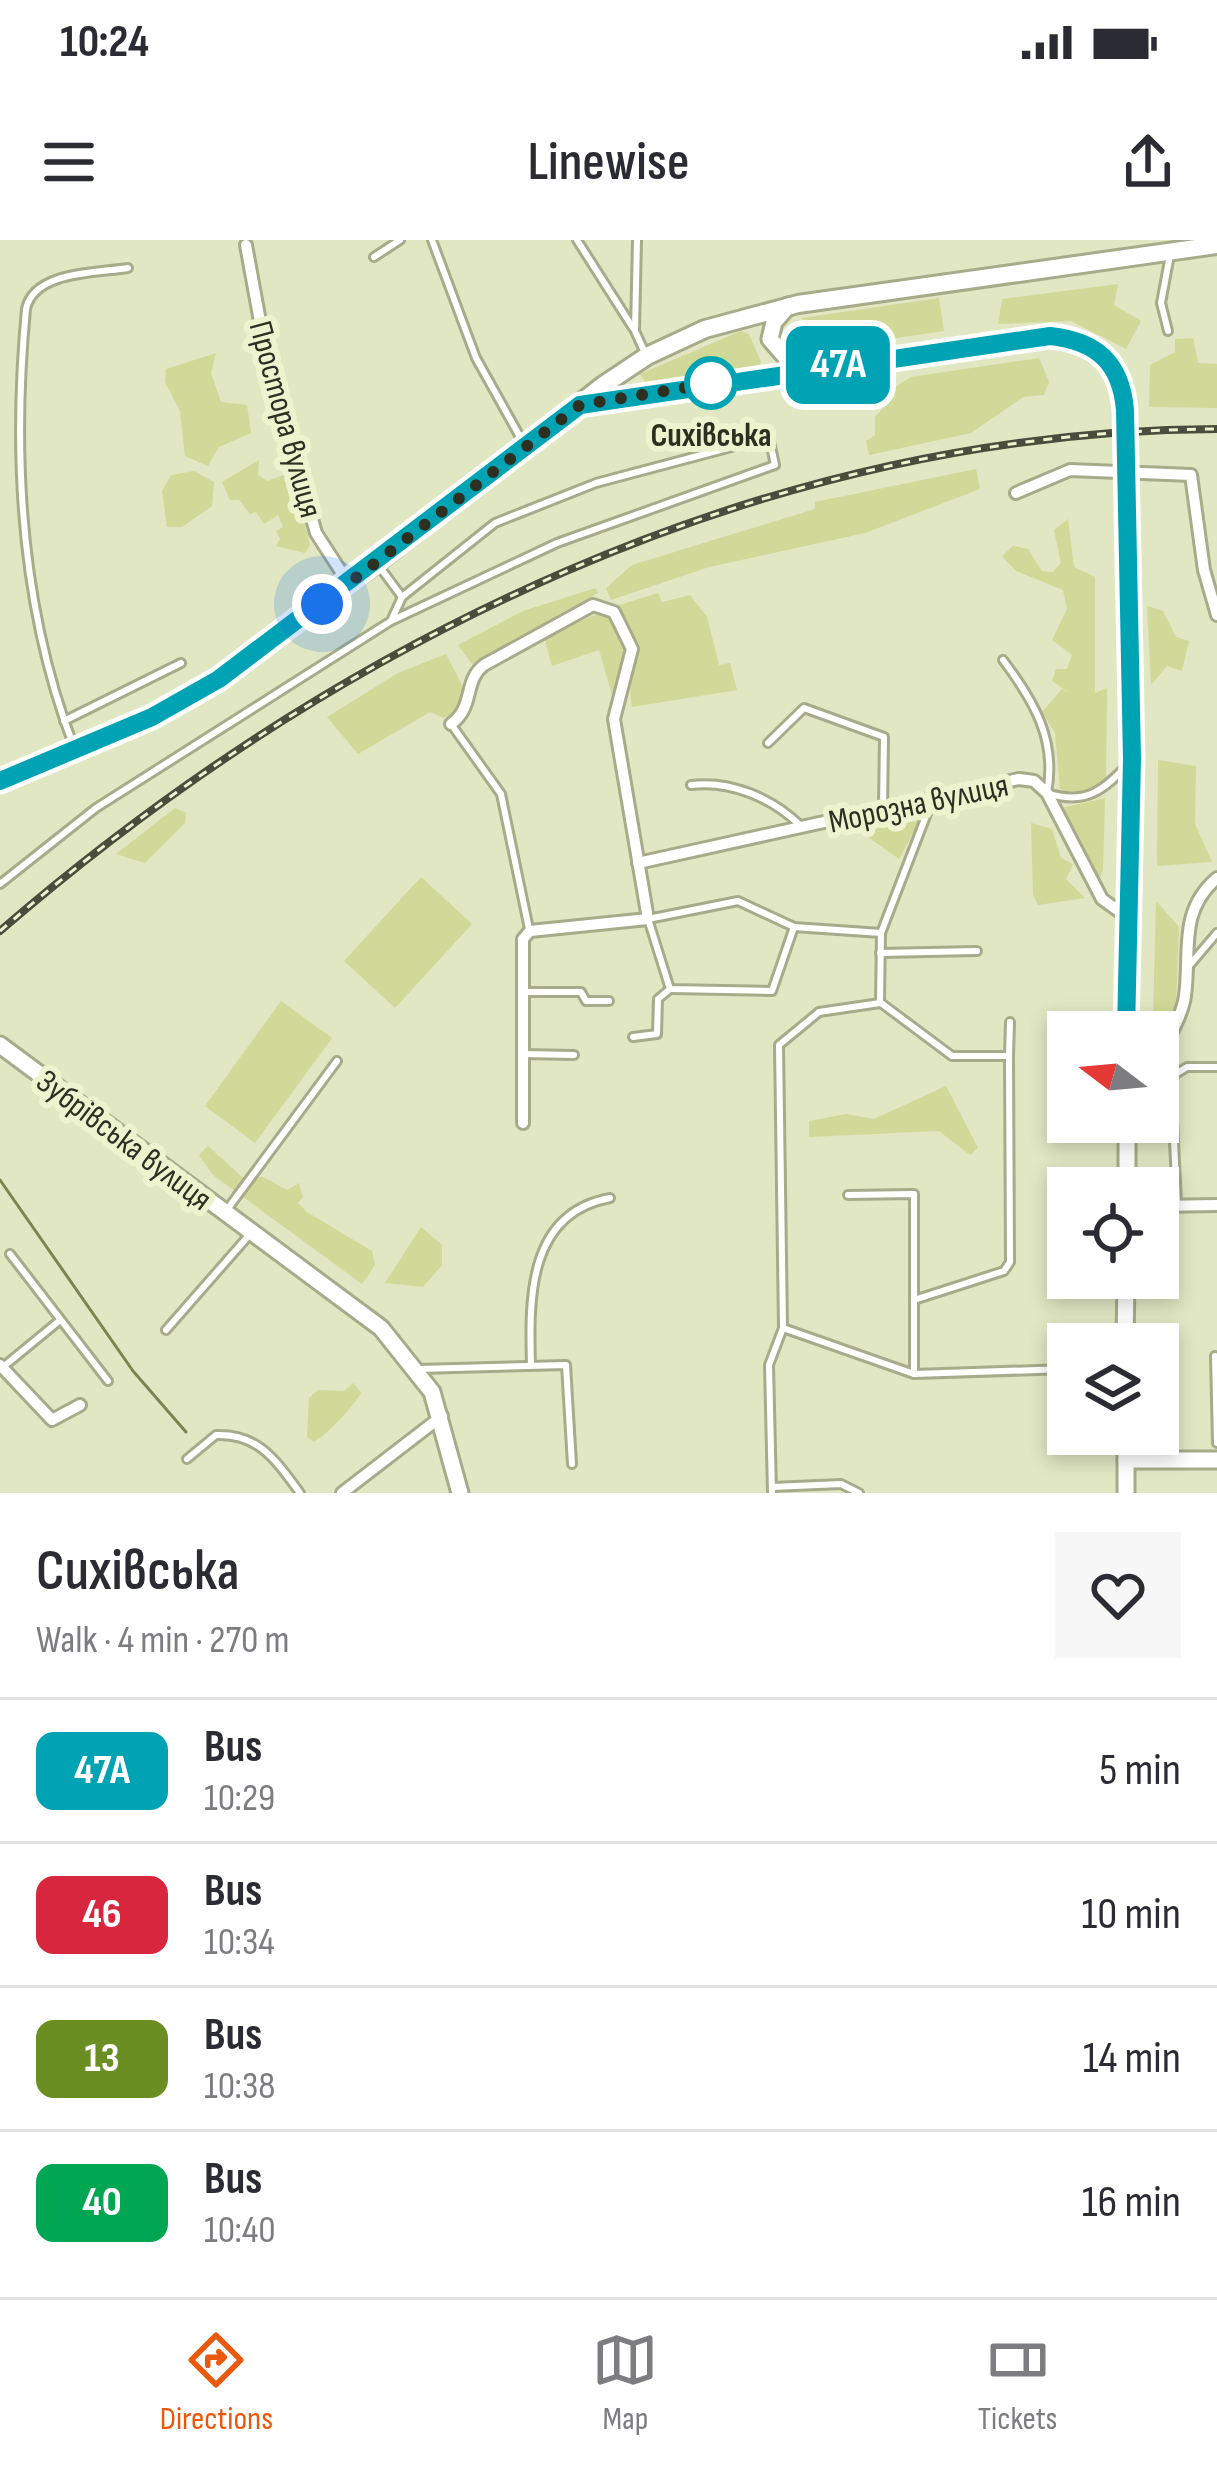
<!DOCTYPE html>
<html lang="en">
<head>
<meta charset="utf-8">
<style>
  body { margin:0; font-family:"Sofia Sans Condensed",sans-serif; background:#f7f7f7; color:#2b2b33; height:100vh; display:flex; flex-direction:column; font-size:45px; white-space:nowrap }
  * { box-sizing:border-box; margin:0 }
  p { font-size:39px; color:#7c7c81 }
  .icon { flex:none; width:66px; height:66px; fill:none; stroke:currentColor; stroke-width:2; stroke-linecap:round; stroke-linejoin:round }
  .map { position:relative; height:1253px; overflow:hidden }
  .sheet { display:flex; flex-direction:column; background:#fff; flex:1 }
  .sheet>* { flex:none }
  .badge { padding:0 24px; border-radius:18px; font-size:42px; line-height:78px }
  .needle { width:78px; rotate:286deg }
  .buttons { position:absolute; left:1047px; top:771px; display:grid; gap:24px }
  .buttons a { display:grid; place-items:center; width:132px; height:132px; border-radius:0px; background:#fff; box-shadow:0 6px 18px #0003; font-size:60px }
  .you { position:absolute; width:60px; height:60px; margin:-30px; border:9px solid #fff; border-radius:50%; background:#1a73e8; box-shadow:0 0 0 18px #1a73e833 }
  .map>.badge { position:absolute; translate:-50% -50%; box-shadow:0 0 0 6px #fff }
  .round { display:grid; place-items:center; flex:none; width:126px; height:126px; border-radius:0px; background:#f7f7f7 }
  .overview { display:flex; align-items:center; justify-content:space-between; height:204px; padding:0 36px }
  h1 { font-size:57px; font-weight:600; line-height:90px }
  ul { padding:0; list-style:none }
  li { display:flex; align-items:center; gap:36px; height:144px; padding:0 36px; border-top:3px solid #e1e1e2 }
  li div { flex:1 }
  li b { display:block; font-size:45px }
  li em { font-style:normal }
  li .badge { min-width:132px; font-weight:700; text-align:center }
  .status { display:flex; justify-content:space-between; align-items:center; height:84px; padding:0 60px; background:#fff; direction:ltr }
  .status svg { height:33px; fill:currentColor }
  header { display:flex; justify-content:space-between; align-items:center; height:156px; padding:0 36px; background:#fff; font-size:54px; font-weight:600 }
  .dock { display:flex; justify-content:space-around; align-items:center; height:168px; border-top:3px solid #e1e1e2; background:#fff; font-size:33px; color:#7c7c81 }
  .dock a { display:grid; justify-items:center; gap:6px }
  .dock .active { color:#ea580c }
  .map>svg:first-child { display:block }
</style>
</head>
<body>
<div class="status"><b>10:24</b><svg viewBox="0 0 49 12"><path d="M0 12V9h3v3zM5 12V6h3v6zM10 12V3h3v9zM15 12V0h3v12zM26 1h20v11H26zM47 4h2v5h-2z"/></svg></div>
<header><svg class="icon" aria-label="menu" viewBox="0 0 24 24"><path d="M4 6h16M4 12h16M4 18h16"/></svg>Linewise<svg class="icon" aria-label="share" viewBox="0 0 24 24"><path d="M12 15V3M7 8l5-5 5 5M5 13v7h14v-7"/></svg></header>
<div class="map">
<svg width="1217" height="1253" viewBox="0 0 1217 1253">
  <rect width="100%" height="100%" fill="#e1e6c3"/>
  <g fill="#d0d997">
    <path d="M1118,44L1114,65L1141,81L1126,109L1071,81L998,84L1002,59Z"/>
    <path d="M939,58L944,91L807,111L802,78Z"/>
    <path d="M741,91L749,94L761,122L758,128L646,144L640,134Z"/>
    <path d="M1193,98L1198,123L1217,124V168L1149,167L1150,125L1175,112V99Z"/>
    <path d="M216,113L211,133L221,162L247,165L251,193L219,207L208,226L185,216L180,171L165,142L166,129Z"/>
    <path d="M1039,118L1049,142L1044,155L1023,157L971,193L869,215L866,201L875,195V177L895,156L893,148L911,137Z"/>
    <path d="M259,220L258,235L267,241L284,235L294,246L310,305L305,313L276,306L280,299L276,291L283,287L278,275L264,284L256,272L250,274L239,260H230L222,242Z"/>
    <path d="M976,229L980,249L865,293L709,327L611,360L606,348L632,325L815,269V262Z"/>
    <path d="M194,231L214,242L212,266L182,287H167L162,251L171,235Z"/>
    <path d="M1068,279L1074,327L1095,337V453L1107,448L1106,541L1081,556L1060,549L1055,493L1042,472L1062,449L1071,454L1052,441L1056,429H1067L1072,415L1052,400L1067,369L1063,350L1016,331L1002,316L1013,306L1028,309L1042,331L1053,332L1061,323L1054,290Z"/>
    <path d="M596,348L598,353L472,424L458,405L523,371Z"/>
    <path d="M658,353L662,362L690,355L707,377L719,425L730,423L737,450L632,467C626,422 646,408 613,367Z"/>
    <path d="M1147,366L1163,371L1176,397L1189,401L1182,431L1167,426L1151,445Z"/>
    <path d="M601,372C638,388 627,428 612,455L599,410L552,426L544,397Z"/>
    <path d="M446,414L465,451L455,472L444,478L430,472L358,514L327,477L398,433Z"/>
    <path d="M1158,520L1196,526L1195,584L1212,622L1157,626Z"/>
    <path d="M1105,558L1103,630L1100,638L1061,568Z"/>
    <path d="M175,568L186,573L185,583L145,623L116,614Z"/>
    <path d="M916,569L923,575L899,619L865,595L883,574Z"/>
    <path d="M1031,583L1052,589L1061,618L1073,624L1066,639L1085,658L1038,665L1033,655Z"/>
    <path d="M421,637L472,684L395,768L344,721Z"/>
    <path d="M1156,661L1179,687L1176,768L1159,781L1153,779Z"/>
    <path d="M281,761L332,798L255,903L205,866Z"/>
    <path d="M946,846L978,908L970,915L939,891L809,897V881L846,874L874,879Z"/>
    <path d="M208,906L242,937H263L287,950L299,943L303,957L298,963L307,972L372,1011L375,1025L362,1044L213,935L199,915Z"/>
    <path d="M421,987L442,1005V1025L423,1047L385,1043Z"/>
    <path d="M354,1143L361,1153C350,1170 331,1191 314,1202L307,1197L309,1158L318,1150L344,1151Z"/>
  </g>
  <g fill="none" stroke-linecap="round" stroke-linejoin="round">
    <path stroke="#7d8351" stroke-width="3" d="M0,940L133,1131L186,1192"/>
    <g stroke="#a7ab8a" stroke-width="12">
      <g id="lane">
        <path d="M432,0L476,118L524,204"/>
        <path d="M577,0L633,88"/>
        <path d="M637,0L635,91L645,113"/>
        <path d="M374,17L400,0"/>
        <path d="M1168,91L1161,63L1170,15"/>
        <path d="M379,326L402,357"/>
        <path d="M1003,420C1034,461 1057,500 1047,553C1086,566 1104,550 1130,522"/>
        <path d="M64,481L181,423"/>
        <path d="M451,484L501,554L529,689"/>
        <path d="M768,503L804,468L884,497L883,569"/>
        <path d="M74,507C20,367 12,217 26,69C34,31 97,33 128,28"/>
        <path d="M691,545C731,540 772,558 801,586"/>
        <path d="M0,644L96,568L391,381L557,303L775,225L769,197L596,243L495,283L402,357L391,381"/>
        <path d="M794,687L738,661L648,679L670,749L772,751L794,687L881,693L933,558"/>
        <path d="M880,713L977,711"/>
        <path d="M1188,727L1217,693"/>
        <path d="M523,752H581L586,761H609"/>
        <path d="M881,763L952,816H1009L1010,1022L1004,1031L914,1060V1134"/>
        <path d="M633,797L657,794L658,759L670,749"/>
        <path d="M523,814L574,815"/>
        <path d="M1009,816L1010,782"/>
        <path d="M848,955L914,954V1060"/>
        <path d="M1177,964L1171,837L1187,827H1217"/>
        <path d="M226,971L337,821"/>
        <path d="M10,1014L108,1141"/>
        <path d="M1056,1017H1068"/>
        <path d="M783,1088L914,1134L1068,1129"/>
        <path d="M166,1090L251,993"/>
        <path d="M1215,1116L1217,1203"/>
        <path d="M531,1125C529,1058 528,973 610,958"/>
        <path d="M3,1127L59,1081"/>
        <path d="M418,1129L566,1125L572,1224"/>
        <path d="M187,1219L216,1195C259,1193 277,1222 300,1253"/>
        <path d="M772,1247L841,1244L859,1253"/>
        <path d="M772,1253L769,1125L783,1088L779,805L819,772L880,763L881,693"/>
      </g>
    </g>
    <g stroke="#a7ab8a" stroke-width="16">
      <g id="street">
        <path d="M246,5L268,125L316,293L349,344"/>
        <path d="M1016,253L1070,230L1191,235L1204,330L1217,375"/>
        <path d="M451,484C475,467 463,441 484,425L593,365L614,372L632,409L614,479L648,679L530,691L523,699V883"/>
        <path d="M638,623L1019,539L1034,541L1047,553L1102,659L1127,677"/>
        <path d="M1126,788L1172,789"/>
        <path d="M1158,820C1167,800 1182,777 1185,756C1191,712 1178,671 1217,638"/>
        <path d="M1158,966L1217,965"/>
        <path d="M0,1125L52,1180L80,1165"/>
        <path d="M342,1253L442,1176"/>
      </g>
    </g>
    <g stroke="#a7ab8a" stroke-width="21">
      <g id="secondary">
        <path d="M788,66L774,82L770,99L796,129"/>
        <path d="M580,165L1050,96C1097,100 1121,123 1125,170"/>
        <path d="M1126,792L1132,519L1126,327"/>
        <path d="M0,805L381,1088L432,1152L460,1253"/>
        <path d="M1127,882V948"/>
        <path d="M1125,1104L1126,1038"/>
        <path d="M1126,1194V1253"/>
        <path d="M1126,1220H1217"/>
      </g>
    </g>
    <g stroke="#a7ab8a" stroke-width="22">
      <path id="primary" d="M0,541L152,477L219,438L377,323L602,146L647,116L705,89L798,64L1217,5"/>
    </g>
    <use href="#lane" stroke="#fff" stroke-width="6"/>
    <use href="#street" stroke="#fff" stroke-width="10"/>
    <use href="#secondary" stroke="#fff" stroke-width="15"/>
    <use href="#primary" stroke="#fff" stroke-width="16"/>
    <g stroke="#4b4d3c" stroke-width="8">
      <path id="rail" d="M0,691C337,400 764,191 1217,189"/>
    </g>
    <use href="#rail" stroke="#eef3cf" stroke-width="3" stroke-dasharray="9" stroke-linecap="butt"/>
    <g stroke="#a7ab8a" stroke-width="21" stroke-linecap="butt">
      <path id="secondary-bridge" d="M1125,170L1126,327"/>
    </g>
    <use href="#secondary-bridge" stroke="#fff" stroke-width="15"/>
  </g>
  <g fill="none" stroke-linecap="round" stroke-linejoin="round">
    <g stroke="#fff" stroke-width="27">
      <path id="line" d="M0,541L152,477L219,439L580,165L1050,96C1097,101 1121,123 1125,170L1132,519L1126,792"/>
    </g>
    <use href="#line" stroke="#00a3b4" stroke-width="18"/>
    <path stroke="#2d2f21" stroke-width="12" stroke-dasharray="0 21.6" d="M322,364L580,165L725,141L711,143"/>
  </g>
  <circle fill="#fff" stroke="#00a3b4" stroke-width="6" cx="711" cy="143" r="24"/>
  <g text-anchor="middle" stroke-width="12" stroke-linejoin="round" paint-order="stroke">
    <g font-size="33" fill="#2d2f21" stroke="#eef3cf">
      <text transform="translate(287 179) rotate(75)" y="12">Простора вулиця</text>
      <text transform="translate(918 562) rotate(-12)" y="12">Морозна вулиця</text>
      <text transform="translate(125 899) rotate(37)" y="12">Зубрівська вулиця</text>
    </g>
    <g font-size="33" font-weight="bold" fill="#2d2f21" stroke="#eef3cf">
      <text x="711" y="206">Сихівська</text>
    </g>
  </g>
</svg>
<div class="buttons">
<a><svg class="needle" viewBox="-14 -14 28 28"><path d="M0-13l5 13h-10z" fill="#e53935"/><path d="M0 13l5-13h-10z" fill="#7c7c81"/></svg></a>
<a><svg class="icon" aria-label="locate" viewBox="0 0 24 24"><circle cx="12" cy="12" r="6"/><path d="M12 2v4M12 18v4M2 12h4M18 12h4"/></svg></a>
<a><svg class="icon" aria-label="layers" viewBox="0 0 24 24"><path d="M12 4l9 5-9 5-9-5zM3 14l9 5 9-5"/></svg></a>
</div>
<div class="you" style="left:322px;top:364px"></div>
<b class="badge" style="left:838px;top:125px;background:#00a3b4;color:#fff">47А</b>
</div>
<section class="sheet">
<div class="overview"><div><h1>Сихівська</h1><p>Walk · 4 min · 270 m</p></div><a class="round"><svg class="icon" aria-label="heart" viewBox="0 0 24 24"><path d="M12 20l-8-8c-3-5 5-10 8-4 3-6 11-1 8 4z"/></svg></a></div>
<ul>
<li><span class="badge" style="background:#00a3b4;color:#fff">47А</span><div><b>Bus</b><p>10:29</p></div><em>5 min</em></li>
<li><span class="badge" style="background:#d7263d;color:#fff">46</span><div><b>Bus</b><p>10:34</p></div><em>10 min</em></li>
<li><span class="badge" style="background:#6b8e23;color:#fff">13</span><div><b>Bus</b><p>10:38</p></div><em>14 min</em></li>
<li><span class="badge" style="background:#00a651;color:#fff">40</span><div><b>Bus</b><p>10:40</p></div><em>16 min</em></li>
</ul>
</section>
<nav class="dock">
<a class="active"><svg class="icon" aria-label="directions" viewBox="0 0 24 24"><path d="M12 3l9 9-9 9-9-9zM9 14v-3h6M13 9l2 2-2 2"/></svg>Directions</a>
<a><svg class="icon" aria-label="map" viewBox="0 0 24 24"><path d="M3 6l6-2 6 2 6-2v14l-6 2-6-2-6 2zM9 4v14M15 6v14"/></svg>Map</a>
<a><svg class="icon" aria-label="tickets" viewBox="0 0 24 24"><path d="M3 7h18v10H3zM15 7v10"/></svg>Tickets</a>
</nav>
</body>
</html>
